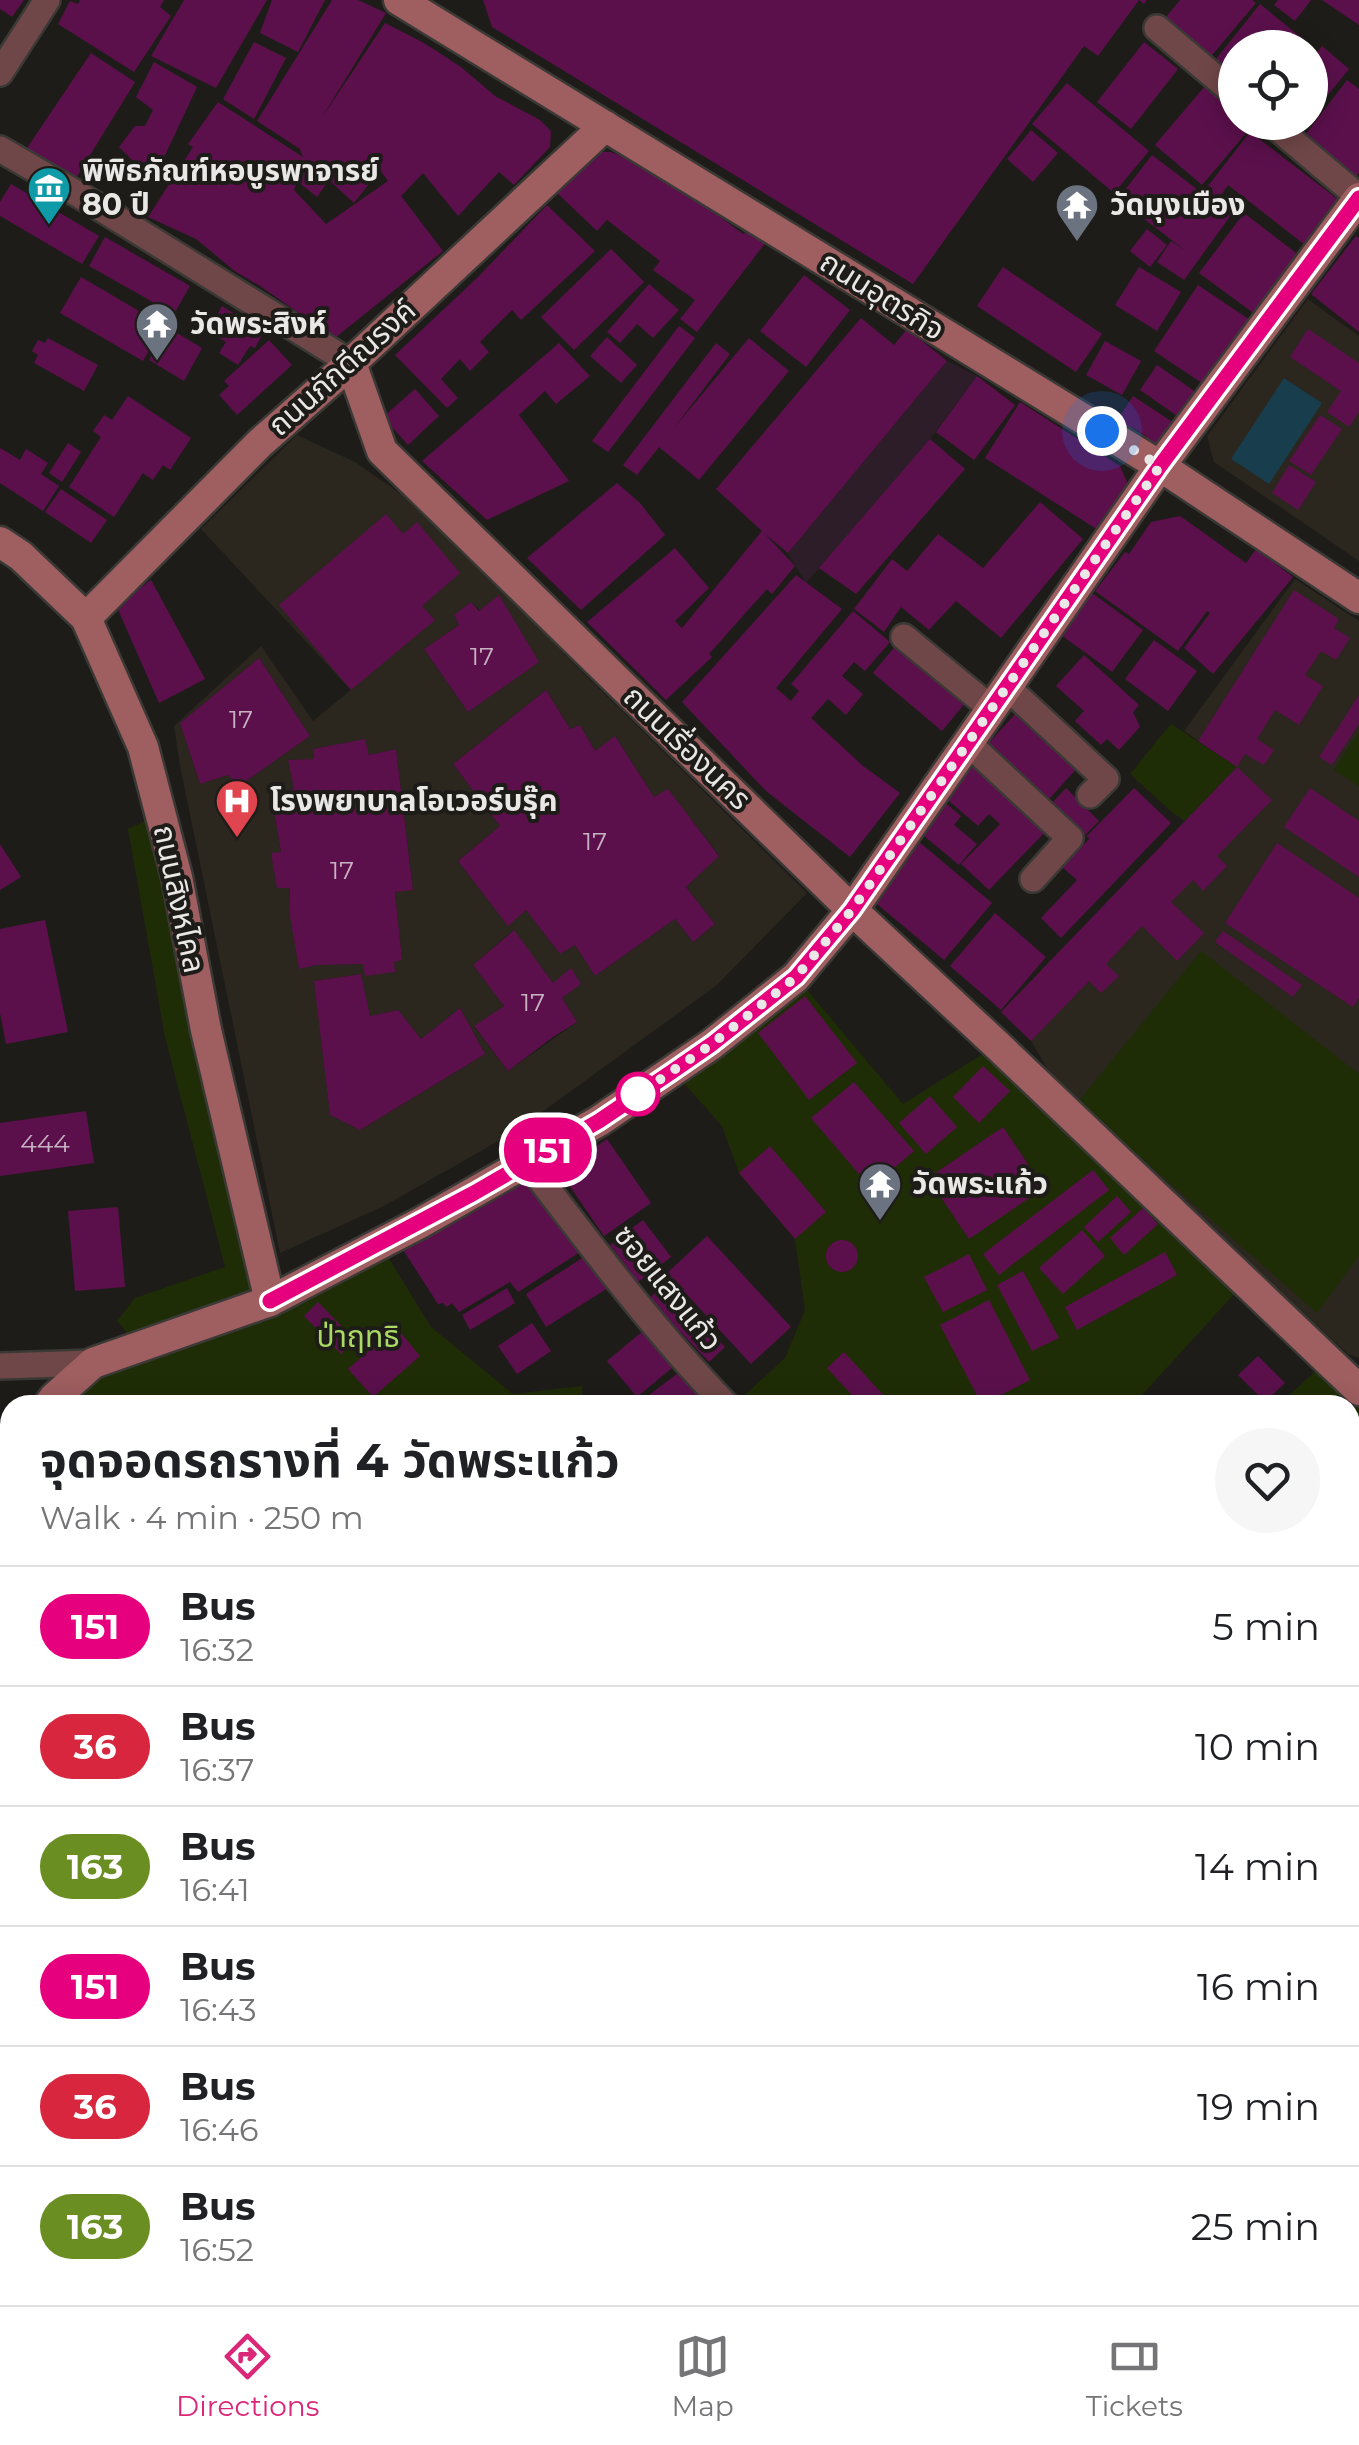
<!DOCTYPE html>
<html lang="en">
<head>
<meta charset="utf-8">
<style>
  body { margin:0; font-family:Montserrat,"Noto Sans Thai",sans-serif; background:#f6f6f6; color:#202124; height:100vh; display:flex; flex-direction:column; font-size:38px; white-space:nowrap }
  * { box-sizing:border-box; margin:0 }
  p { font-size:32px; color:#757577 }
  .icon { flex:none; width:55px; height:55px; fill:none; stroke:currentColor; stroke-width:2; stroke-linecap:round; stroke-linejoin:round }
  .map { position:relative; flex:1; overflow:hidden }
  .details { position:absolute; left:0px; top:1395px; width:1360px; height:910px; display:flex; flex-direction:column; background:#fff; border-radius:30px 30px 0 0; box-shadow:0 5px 25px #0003 }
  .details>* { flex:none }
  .badge { padding:0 20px; border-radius:32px; font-size:35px; line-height:65px }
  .fabs { position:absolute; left:1218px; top:30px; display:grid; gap:20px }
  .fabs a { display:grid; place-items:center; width:110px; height:110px; border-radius:50%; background:#fff; box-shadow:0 5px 25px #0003; font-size:50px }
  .you { position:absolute; width:50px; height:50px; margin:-25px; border:8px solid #fff; border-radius:50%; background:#1a73e8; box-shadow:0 0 0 15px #1a73e833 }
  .map>.badge { position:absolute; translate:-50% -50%; box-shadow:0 0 0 5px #fff }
  .round { display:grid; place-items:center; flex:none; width:105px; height:105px; border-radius:52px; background:#f6f6f6 }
  .head { display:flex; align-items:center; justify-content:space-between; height:170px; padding:0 40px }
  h1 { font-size:48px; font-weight:700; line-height:75px }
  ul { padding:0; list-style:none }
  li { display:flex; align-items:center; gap:30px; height:120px; padding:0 40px; border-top:2px solid #e0e0e0 }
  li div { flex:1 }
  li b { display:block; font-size:38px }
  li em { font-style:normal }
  li .badge { min-width:110px; font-weight:700; text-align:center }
  .tabs { display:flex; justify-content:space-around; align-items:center; height:140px; border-top:2px solid #e0e0e0; background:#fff; font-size:28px; color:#757577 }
  .tabs a { display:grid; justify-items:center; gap:5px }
  .tabs .selected { color:#db2777 }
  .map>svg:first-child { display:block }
</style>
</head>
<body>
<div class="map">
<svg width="1359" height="2305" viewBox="0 0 1359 2305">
  <rect width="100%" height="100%" fill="#1e1c18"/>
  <path fill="#2d1d28" d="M947,361L977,376L930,439L873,508L806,583L788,553Z"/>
  <g fill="#2b261e" fill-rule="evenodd">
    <path d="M1308,299L1359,336V561L1214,462L1207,436Z"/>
    <path d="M297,435L355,462L414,503L496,581L569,659L807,893L717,985L516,1131L384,1206L280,1253L180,766L174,726L261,646L313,721L351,690L201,529ZM471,602L538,662L468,712L424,649L459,625L454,615ZM259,658L310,736L239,786L228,775L200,784L180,723ZM546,690L570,729L580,725L595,751L616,737L654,797L668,790L719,855L686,887L715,924L693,942L675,919L595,976L575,945L560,954L526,910L508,925L458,861L500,826L453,764ZM365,740L369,755L396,749L413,889L395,892L402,960L394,962L317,965L299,968L289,911L290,888L271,854L281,852L271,796L294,789L289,760L314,759L313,749ZM513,930L553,983H580L562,998L577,1022L508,1071L474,1027L504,1006L473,965ZM360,974L370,1016L398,1010L421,1039L460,1008L485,1054L360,1130L330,1115L315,981Z"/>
    <path d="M1295,579L1359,621V1358L1348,1354L1057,1085L1031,1041L1001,1012L1237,767L1184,731Z"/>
  </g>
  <g fill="#1f2d06">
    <path d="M1171,724L1237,767L1185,821L1173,813L1130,774Z"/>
    <path d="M1359,732V786L1334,770Z"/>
    <path d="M151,818L270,1301L385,1252L431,1327L513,1394L582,1386L583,1405H49L138,1346L117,1321L135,1298L225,1267L165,1037L128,829Z"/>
    <path d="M1201,951L1359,1074V1256L1317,1313L1078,1102Z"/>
    <path d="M796,977L903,1104L997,1045L1245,1282L1133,1405H734L785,1358L805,1310L795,1239L739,1173L722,1126L673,1071Z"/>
    <path d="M1327,1360L1359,1390V1492L1350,1505V1405H1279Z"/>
    <path d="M1350,1738L1359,1755V2305H950L945,2295H1350Z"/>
    <path d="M0,2107L10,2123V2233L0,2236Z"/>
    <path d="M27,2295H80L82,2305H0Z"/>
    <path d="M245,2295H598L586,2305H248Z"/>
  </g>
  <g fill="#183d4d">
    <path d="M1284,378L1322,403L1269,484L1231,459Z"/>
    <path d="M0,1986L10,2005V2123L0,2107Z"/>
  </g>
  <g fill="#5b104c" fill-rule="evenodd">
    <path d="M0,0H24L12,17L0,9Z"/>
    <path d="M80,0H164L160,7L171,16L134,72L58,24L70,1L78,4Z"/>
    <path d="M184,0H267L216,88L151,56Z"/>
    <path d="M272,0H325L298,52L260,33Z"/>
    <path d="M332,0H358L386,13L321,119L385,23L424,43L461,67L495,96L540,120L551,131L550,147L514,185L499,172L458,216L423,173L401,196L443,251L335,338L260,286L236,272L196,239L148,217L193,147L188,144L218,102L303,157L300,149L257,121ZM380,170L388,181L326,224L294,190L297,181L317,197L329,180L354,203Z"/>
    <path d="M483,0H1147L1144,4L1139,0L1098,56L1084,46L913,284L492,27Z"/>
    <path d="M1180,0H1252L1256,3L1202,67L1157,28Z"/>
    <path d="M1278,0H1311L1295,21L1274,5Z"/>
    <path d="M1322,0H1359V25Z"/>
    <path d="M1260,4L1314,48H1235V83L1212,64Z"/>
    <path d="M254,42L286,58L254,119L223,99Z"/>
    <path d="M1144,42L1178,69L1131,129L1097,102Z"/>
    <path d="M1322,46L1349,69L1310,117V61Z"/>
    <path d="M91,53L135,82L76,178L27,148Z"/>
    <path d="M154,62L197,87L152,183L125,170L133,161L119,147L135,126H145L153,110L136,97Z"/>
    <path d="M1347,80L1359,89V173L1355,179L1302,139Z"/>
    <path d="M1067,83L1149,151L1114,193L1032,124Z"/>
    <path d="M1205,86L1235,111V122H1249L1253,125L1202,185L1155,145Z"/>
    <path d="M1031,130L1058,153L1033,182L1007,159Z"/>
    <path d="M1250,132L1340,201L1305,245L1228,185L1217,201L1204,191Z"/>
    <path d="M593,152H611L654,168L743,234L751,230L766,242L697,332L680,319L695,300L653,270L660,261L607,220L597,231L556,192Z"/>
    <path d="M1152,155L1231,215L1184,280L1157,262L1171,241L1186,251L1118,199Z"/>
    <path d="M11,184L99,236L82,264L0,216V202Z"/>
    <path d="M547,205L595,251L521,320L512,310L480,342L489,352L470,371L460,359L441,379L458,398L447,408L395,355L478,277Z"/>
    <path d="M1244,213L1300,256L1256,315L1199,273Z"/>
    <path d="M1147,229L1167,245L1150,267L1130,251Z"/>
    <path d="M1356,236L1359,238V332L1311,294Z"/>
    <path d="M105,237L190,286L174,314L89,266Z"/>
    <path d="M611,249L644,282L574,350L541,317Z"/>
    <path d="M1003,267L1102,334L1076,372L977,306Z"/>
    <path d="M1139,267L1181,292L1157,331L1115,305Z"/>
    <path d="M804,275L850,310L806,367L760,331Z"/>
    <path d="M81,277L163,325L143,361L60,313Z"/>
    <path d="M649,284L679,310L653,338L637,324L620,343L607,332Z"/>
    <path d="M1198,285L1250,320L1205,385L1154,351Z"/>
    <path d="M222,306L264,332L255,348L250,346L238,365L219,353L226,342L208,331Z"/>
    <path d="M861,318L894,345L907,329L947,361L788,553L765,534L795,566L772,594L767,589L709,654L712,657L666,700L587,622L675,548L709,588L675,621L682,628L762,531L716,489Z"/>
    <path d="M679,326L695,338L608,452L592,441Z"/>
    <path d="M167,327L202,348L184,381L149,360Z"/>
    <path d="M1308,329L1359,363V412L1349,427L1327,412L1341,391L1290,357Z"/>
    <path d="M607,337L637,365L621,383L590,356Z"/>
    <path d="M48,338L98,365L84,391L34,363L38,355L32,351L38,340L45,343Z"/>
    <path d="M749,338L789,371L699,480L659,447L637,475L623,465L716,343L730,354L674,428Z"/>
    <path d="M269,340L292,365L237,415L219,395L229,386L224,381Z"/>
    <path d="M1105,341L1141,361L1122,395L1086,375Z"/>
    <path d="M559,343L590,376L556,404L545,391L519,415L569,481L487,520L422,461Z"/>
    <path d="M1157,365L1200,395L1183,420L1140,390Z"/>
    <path d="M977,376L1015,405L974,460L936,432Z"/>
    <path d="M415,389L439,416L408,445L383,417Z"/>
    <path d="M128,396L191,438L170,470L163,465L153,480L143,473L114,517L69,487L101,437L93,431L104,415L112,420Z"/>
    <path d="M1133,396L1174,423L1158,447L1142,445L1147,437L1132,427L1128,434L1114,425Z"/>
    <path d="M1020,402L1120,466L1128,484L1098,530L985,458Z"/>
    <path d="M1320,415L1342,429L1311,475L1289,461Z"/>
    <path d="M930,439L965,469L856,594L819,568Z"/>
    <path d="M68,443L81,452L62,482L49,473Z"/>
    <path d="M0,448L20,460L26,449L48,463L41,474L59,486L43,511L0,483Z"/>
    <path d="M1289,465L1316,482L1298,510L1272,493Z"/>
    <path d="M617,483L640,503L665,535L581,610L527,558Z"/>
    <path d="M61,489L107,520L91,543L45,512Z"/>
    <path d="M1040,502L1083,539L1001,638L956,601L929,630L901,607L884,632L854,609L892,559L907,571L938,534L983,568Z"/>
    <path d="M386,514L403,534L417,522L460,573L422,606L435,620L351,690L279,605Z"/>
    <path d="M1180,516L1246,563L1256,549L1293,577L1213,674L1184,648L1210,613L1207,611L1178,651L1095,591L1125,552L1129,554L1151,522Z"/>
    <path d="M796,575L842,609L776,688L791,701L799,691L791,684L853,611L890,642L865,671L854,662L842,676L863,694L846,715L828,699L811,718L863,766L900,793L850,857L766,791L682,702Z"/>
    <path d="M151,580L205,679L159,703L116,605Z"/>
    <path d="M1294,590L1339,619L1334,628L1350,638L1336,660L1321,651L1305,675L1323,686L1299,725L1275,710L1257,739L1274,750L1264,765L1245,754L1237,767L1198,741Z"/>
    <path d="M1092,593L1143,630L1112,672L1061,635Z"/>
    <path d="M499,595L539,662L468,712L424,649L459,625L454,615L471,602L479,611Z"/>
    <path d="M1154,640L1197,671L1168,711L1125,679Z"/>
    <path d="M897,644L966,702L942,731L873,673Z"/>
    <path d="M1084,655L1139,705L1133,712L1140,727L1119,750L1107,739L1101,745L1075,721L1084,711L1056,686Z"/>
    <path d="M259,658L310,736L239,786L228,775L200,784L180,723Z"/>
    <path d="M546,690L570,729L580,725L595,751L615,736L654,797L668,789L719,856L686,887L715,924L693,942L675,919L595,976L575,945L560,954L526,910L508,926L458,861L500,826L453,764Z"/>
    <path d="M1359,695V724L1332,765L1319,757Z"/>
    <path d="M1018,711L1078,767L1044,805L983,749Z"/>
    <path d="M365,739L369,755L396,749L413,890L395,892L402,960L394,962L395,972L365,976L363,964L317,965L299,969L289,911L290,888H277L271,853L281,852L271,795L294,789L288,760L314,759L313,749Z"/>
    <path d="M971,759L1048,829L989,890L961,864L1000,824L989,814L978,826L941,794Z"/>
    <path d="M1237,767L1272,800L1217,856L1227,866L1203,891L1193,880L1171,902L1204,933L1177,961L1142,926L1106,964L1119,976L1101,993L1089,981L1031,1041L1001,1012Z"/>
    <path d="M1066,788L1099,821L1083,837L1050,805Z"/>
    <path d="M1134,788L1171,823L1061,938L1041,918L1077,880L1062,867L1090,838L1086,837Z"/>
    <path d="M1310,788L1359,821V877L1284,827Z"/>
    <path d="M942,800L961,816L954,825L977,844L959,865L917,830Z"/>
    <path d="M919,842L992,903L944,960L871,899Z"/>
    <path d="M1277,843L1359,898V998L1353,1007L1225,923Z"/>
    <path d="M0,844L21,877L0,890Z"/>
    <path d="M995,913L1046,957L1001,1010L950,966Z"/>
    <path d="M45,920L68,1032L6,1044L0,1013V929Z"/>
    <path d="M514,930L553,983L571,968L581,984L562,998L577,1022L553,1037L508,1071L474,1026L504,1006L473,965Z"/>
    <path d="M1223,931L1302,985L1293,997L1215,942Z"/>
    <path d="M361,974L370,1016L398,1010L421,1039L460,1008L485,1054L360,1130L330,1115L314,981Z"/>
    <path d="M805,996L857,1063L809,1100L758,1033Z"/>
    <path d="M983,1066L1010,1091L979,1123L953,1097Z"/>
    <path d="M854,1082L914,1151L871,1188L811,1118Z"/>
    <path d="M930,1096L957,1127L926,1154L899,1123Z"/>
    <path d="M86,1111L94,1163L0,1176V1123Z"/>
    <path d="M1003,1127L1044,1188L969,1239L928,1178Z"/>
    <path d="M607,1139L651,1203L604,1236L560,1172Z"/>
    <path d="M770,1146L826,1212L795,1239L739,1173Z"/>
    <path d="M1093,1170L1109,1190L999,1275L983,1254Z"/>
    <path d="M524,1175L580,1252L518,1292L510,1282L459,1312L452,1303L447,1307L443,1303L438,1304L400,1245Z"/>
    <path d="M1117,1196L1131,1212L1098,1242L1084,1227Z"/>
    <path d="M118,1207L125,1287L75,1291L68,1211Z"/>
    <path d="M1143,1208L1158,1224L1124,1255L1110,1238Z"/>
    <path d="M643,1220L671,1257L638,1282L610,1245Z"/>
    <path d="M1082,1230L1105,1256L1063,1294L1039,1268Z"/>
    <path d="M707,1236L791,1327L751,1364L667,1273Z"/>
    <circle cx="842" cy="1256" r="16"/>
    <path d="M1165,1252L1177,1275L1077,1330L1065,1307Z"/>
    <path d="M969,1254L987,1290L943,1312L924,1277Z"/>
    <path d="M587,1255L608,1288L546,1327L526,1294Z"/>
    <path d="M1023,1271L1059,1338L1032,1351L997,1285Z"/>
    <path d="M664,1284L725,1347L709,1362L649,1299Z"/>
    <path d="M507,1288L515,1303L470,1330L462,1315Z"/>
    <path d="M989,1300L1030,1380L982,1405L940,1325Z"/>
    <path d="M318,1302L355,1340L341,1354L304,1316Z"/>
    <path d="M532,1323L551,1351L517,1374L498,1346Z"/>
    <path d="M649,1326L679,1362L637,1397L607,1361Z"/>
    <path d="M396,1327L420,1356L373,1397L348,1369Z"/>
    <path d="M844,1352L886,1398L878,1405H861L827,1368Z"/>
    <path d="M1258,1356L1285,1383L1265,1402L1238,1375Z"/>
    <path d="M686,1367L711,1399L703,1405H644L641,1401Z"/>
    <path d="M1350,1595L1359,1606V1615L1350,1622Z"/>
    <path d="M1359,1624V1716L1354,1720L1350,1716V1633Z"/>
    <path d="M646,2295H666L670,2305H623Z"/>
    <path d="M886,2295H921L925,2305H890Z"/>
  </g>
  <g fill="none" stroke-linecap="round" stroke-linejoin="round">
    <g stroke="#3b3935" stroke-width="30">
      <g id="street">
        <path d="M1157,28L1235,94"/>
        <path d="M0,73L47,0"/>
        <path d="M1270,122L1359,197"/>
        <path d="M0,149L81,196L351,363"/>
        <path d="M904,637L992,709"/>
        <path d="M1007,687L1106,779L1090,795"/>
        <path d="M968,743L1070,838L1033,879"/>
        <path d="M527,1162C591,1246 653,1329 726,1405"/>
        <path d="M0,1366L93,1363"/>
        <path d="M821,2295L822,2305"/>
      </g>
    </g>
    <g stroke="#3b3935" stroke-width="35">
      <g id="secondary">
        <path d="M399,0L1160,466L1359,598"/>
        <path d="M351,363L382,451L852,910L997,1045L1359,1390"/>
        <path d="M0,542L21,556L86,618L143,747L177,877L206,1030L270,1301"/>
        <path d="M86,618L260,443L351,363L605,126"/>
        <path d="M49,1405L54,1398L93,1363L270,1301L420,1223L599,1121L712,1044L796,977L852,910L1160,466L1359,198"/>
        <path d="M1350,1489L1359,1478"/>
        <path d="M1350,1545L1359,1560"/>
        <path d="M246,2295L249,2305"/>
        <path d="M1035,2305L1042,2295"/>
      </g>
    </g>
    <use href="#street" stroke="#704748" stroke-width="25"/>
    <use href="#secondary" stroke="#9f5e60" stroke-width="30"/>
  </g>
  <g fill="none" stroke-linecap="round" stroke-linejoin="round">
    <g stroke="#fff" stroke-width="22">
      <path id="line" d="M270,1301L474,1193L599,1121L673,1071L712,1044L796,977L852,910L1160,466L1359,198"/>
    </g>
    <use href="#line" stroke="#e6007e" stroke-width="15"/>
    <path stroke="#eae8e6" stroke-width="10" stroke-dasharray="0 18" d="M638,1094L627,1102L712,1044L796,977L852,910L1160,466L1102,431"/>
  </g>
  <defs>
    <g id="museum-pin" transform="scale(2.25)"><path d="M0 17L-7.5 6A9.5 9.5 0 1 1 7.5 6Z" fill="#0f9aa8" stroke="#1e1c18"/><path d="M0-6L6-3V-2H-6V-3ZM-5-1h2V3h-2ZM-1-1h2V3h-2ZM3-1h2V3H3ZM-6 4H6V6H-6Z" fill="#fff"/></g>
    <g id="temple-pin" transform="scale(2.25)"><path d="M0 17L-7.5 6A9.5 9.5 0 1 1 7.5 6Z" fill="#6b7280" stroke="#1e1c18"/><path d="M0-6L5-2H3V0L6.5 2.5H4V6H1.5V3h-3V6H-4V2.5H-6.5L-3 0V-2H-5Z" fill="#fff"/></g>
    <g id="hospital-pin" transform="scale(2.25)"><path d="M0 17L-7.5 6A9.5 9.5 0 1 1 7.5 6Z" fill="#e0444e" stroke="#1e1c18"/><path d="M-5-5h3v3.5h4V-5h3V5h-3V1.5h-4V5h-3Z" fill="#fff"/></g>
  </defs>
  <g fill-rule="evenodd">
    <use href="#museum-pin" x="49" y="188"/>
    <use href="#temple-pin" x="1077" y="205"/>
    <use href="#temple-pin" x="157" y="324"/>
    <use href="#hospital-pin" x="237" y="801"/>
    <use href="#temple-pin" x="880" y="1184"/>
  </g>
  <circle fill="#fff" stroke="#e6007e" stroke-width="5" cx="638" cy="1094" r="20"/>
  <g text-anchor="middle" stroke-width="8" stroke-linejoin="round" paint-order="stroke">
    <g font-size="25" fill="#c6b2c0">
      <text x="482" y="665">17</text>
      <text x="241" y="728">17</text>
      <text x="595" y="850">17</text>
      <text x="342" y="879">17</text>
      <text x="533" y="1011">17</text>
      <text x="45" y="1152">444</text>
    </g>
    <g font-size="30" font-weight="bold" fill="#eae8e6" stroke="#1e1c18" text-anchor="start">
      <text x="82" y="181">พิพิธภัณฑ์หอบูรพาจารย์<tspan x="82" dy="34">80 ปี</tspan></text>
      <text x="1110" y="215">วัดมุงเมือง</text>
      <text x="190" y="334">วัดพระสิงห์</text>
      <text x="270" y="811">โรงพยาบาลโอเวอร์บรุ๊ค</text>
      <text x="912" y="1194">วัดพระแก้ว</text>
    </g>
    <g font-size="30" fill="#eae8e6" stroke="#1e1c18">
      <text transform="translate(882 296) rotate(32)" y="10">ถนนอุตรกิจ</text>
      <text transform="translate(342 368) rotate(-42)" y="10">ถนนภักดีณรงค์</text>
      <text transform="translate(687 748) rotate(44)" y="10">ถนนเรื่องนคร</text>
      <text transform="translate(179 899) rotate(78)" y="10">ถนนสิงหไคล</text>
      <text transform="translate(668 1288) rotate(51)" y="10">ซอยแสงแก้ว</text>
    </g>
    <g font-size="30" fill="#aada64" stroke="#1e1c18">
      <text x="358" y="1347">ป่าฤทธิ</text>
    </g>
  </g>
</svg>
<div class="fabs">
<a><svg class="icon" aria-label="locate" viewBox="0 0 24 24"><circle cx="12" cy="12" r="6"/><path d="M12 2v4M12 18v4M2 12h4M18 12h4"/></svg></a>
</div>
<div class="you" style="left:1102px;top:431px"></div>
<b class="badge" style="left:548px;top:1150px;background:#e6007e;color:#fff">151</b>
<section class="details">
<div class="head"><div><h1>จุดจอดรถรางที่ 4 วัดพระแก้ว</h1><p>Walk · 4 min · 250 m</p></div><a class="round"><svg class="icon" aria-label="heart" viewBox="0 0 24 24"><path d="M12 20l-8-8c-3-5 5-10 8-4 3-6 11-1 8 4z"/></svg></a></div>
<ul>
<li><span class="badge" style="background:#e6007e;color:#fff">151</span><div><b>Bus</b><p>16:32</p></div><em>5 min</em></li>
<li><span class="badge" style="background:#d7263d;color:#fff">36</span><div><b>Bus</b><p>16:37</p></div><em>10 min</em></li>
<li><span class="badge" style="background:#6b8e23;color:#fff">163</span><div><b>Bus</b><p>16:41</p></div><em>14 min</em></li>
<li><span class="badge" style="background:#e6007e;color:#fff">151</span><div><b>Bus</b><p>16:43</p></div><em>16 min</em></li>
<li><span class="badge" style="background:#d7263d;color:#fff">36</span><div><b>Bus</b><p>16:46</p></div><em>19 min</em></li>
<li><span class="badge" style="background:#6b8e23;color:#fff">163</span><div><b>Bus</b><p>16:52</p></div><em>25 min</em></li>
</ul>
</section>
</div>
<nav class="tabs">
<a class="selected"><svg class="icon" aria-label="directions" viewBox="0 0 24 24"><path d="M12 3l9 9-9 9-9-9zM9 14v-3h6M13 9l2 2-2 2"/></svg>Directions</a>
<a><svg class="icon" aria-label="map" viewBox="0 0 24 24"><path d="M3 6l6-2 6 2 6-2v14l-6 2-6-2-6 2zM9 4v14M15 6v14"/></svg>Map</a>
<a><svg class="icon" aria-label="tickets" viewBox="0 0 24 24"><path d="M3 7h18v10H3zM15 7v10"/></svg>Tickets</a>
</nav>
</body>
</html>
